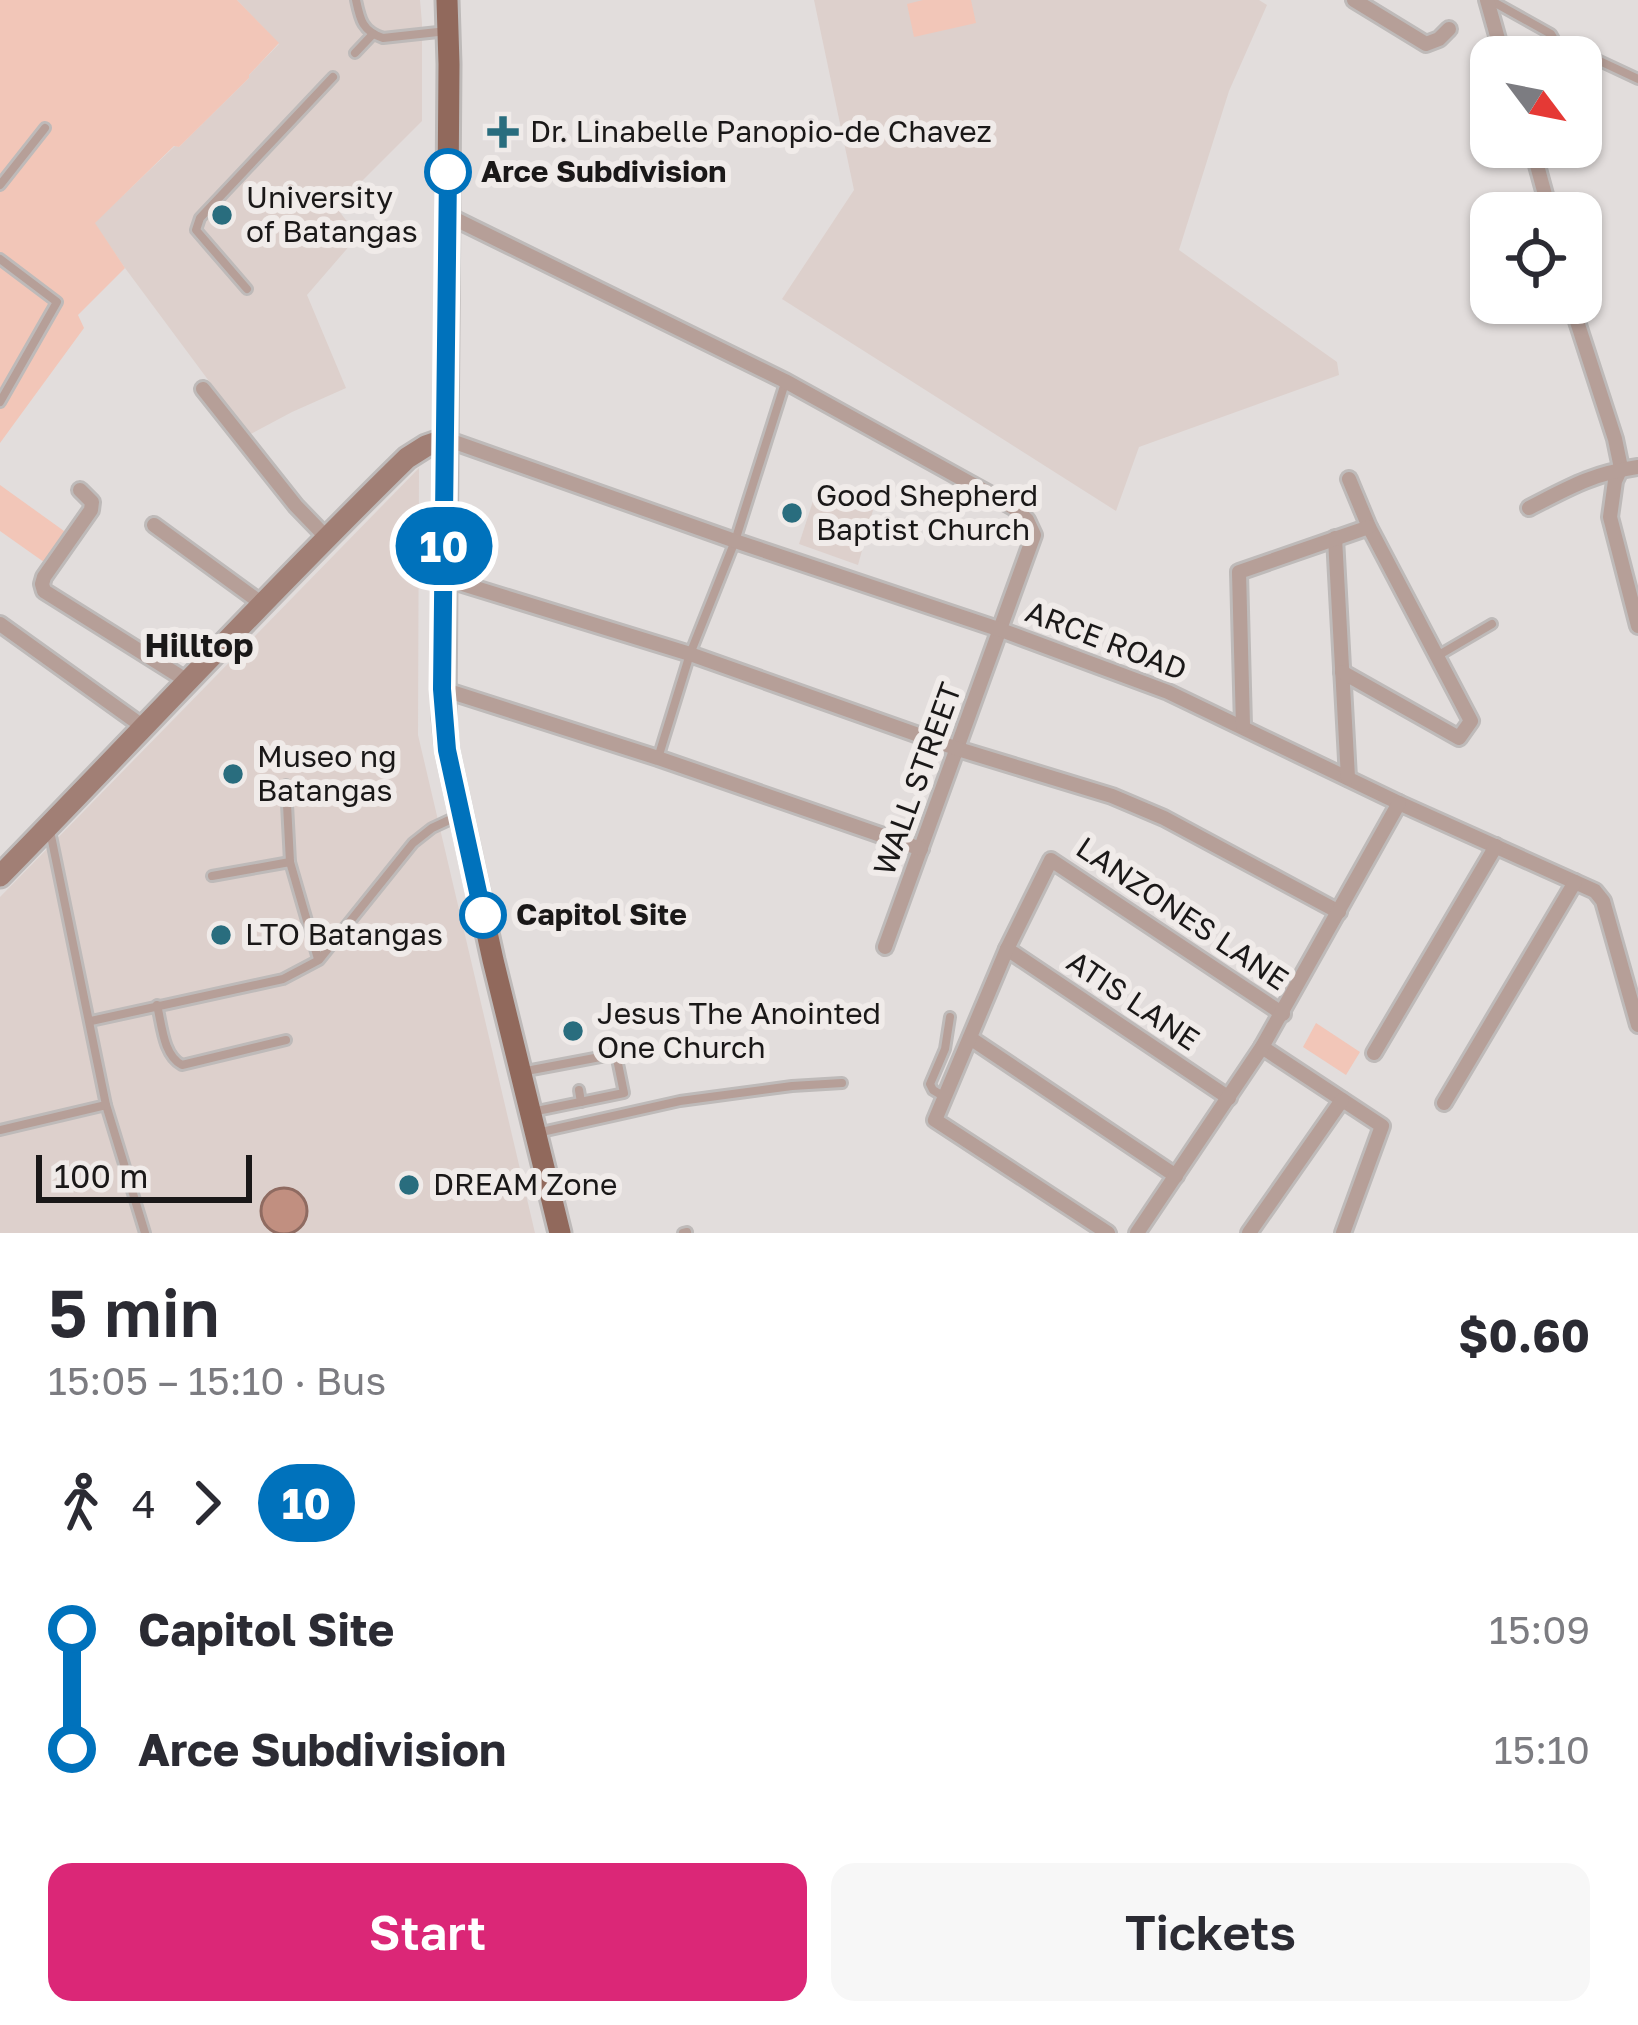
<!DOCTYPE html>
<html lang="en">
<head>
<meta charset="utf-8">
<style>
  body { margin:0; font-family:"Golos Text",sans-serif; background:#f7f7f7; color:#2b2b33; height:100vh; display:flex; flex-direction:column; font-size:45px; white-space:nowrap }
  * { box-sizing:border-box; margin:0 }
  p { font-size:39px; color:#7c7c81 }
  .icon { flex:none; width:66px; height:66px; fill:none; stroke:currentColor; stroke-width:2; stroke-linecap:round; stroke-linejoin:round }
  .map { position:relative; height:1233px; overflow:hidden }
  .drawer { display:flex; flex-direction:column; background:#fff; flex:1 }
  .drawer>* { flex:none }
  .badge { padding:0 24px; border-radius:39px; font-size:42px; line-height:78px }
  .needle { width:78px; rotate:122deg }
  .fabs { position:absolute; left:1470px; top:36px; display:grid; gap:24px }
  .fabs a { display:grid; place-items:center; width:132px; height:132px; border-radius:24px; background:#fff; box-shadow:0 3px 9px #0004; font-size:60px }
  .scale { position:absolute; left:36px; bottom:30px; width:216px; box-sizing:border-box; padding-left:12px; border:6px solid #1a1818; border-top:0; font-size:33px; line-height:42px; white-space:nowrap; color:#1a1818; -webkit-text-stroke:9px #f0ebe9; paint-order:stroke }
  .map>.badge { position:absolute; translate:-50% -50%; box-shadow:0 0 0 6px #fff }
  .legs { display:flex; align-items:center; gap:18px; height:132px; padding:0 48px; font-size:39px }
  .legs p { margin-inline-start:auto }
  .summary { display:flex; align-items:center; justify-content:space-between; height:204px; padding:0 48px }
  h1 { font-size:66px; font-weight:600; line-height:90px }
  .cta { display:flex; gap:24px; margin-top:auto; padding:24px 48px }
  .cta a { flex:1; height:138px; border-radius:24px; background:#db2777; color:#fff; font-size:48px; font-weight:600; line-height:138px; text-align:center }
  .cta a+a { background:#f7f7f7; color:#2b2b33 }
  ul { padding:0 48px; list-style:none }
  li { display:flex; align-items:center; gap:42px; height:120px; font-size:45px }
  li i { display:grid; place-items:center; width:18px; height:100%; margin:0 15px; background:currentColor }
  li i::after { content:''; width:30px; height:30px; margin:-15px; border:9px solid; border-radius:50%; background:#fff }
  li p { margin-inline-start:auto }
  li:first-child i { background:linear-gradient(#0000 50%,currentColor 0) }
  li:last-child i { background:linear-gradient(currentColor 50%,#0000 0) }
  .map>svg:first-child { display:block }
</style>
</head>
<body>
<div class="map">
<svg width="1638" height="1233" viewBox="0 0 1638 1233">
  <rect width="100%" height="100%" fill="#e2dddc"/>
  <g fill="#ddd0cc">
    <path d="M237,0H420L422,23V121L336,207L358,236L307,295L346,388L292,412L249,435L125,268L94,223L175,146L179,147L249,78V75L279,44Z"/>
    <path d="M814,0H1259L1267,5L1229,91L1179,250L1337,362L1339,375L1139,447L1116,511L782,299L854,190Z"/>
    <path d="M419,468L418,735L535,1233H0V897Z"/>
    <path d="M816,492L873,510L858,565L799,544Z"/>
  </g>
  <g fill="#f2c6b8">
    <path d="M0,0H237L279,43L249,75V78L179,147L174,146L95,223L125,268L78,315L84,328L0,443Z"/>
    <path d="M923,0H971L976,23L914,37L907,4Z"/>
    <path d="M0,485L71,536L51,567L0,531Z"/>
    <path d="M1316,1023L1360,1052L1346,1075L1303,1047Z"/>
  </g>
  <circle fill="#c18f80" stroke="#8f6b61" stroke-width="3" cx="284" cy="1211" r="23"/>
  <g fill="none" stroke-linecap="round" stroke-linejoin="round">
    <g stroke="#bebab9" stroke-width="14">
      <g id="lane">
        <path d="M356,0C360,19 362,31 383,38L447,31"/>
        <path d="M1490,0L1551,34L1560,50L1589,56L1638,79"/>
        <path d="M355,53L373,34"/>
        <path d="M0,185L45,128"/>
        <path d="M0,259L57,302L0,402"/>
        <path d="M247,289L196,230L200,218L333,77"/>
        <path d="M1439,655L1492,624"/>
        <path d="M658,758L690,654L735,541L785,383"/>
        <path d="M286,785L290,862L318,959"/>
        <path d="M212,876L290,862"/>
        <path d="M157,1005C162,1025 163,1055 182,1065L286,1040"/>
        <path d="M91,1021L283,979L319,960L413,843L432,828L460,815"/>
        <path d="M521,1072L616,1054L624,1093L532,1112"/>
        <path d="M579,1090L581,1102"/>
        <path d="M943,1096L933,1090L930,1084L945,1049L950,1017"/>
        <path d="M106,1105L145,1233"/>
        <path d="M0,1130L106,1105L50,831"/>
        <path d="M537,1133L680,1101L792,1086L842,1083"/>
        <path d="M683,1233L687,1232"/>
      </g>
    </g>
    <g stroke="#bebab9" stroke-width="20">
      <g id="street">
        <path d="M1354,0L1426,44L1439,39L1449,29"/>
        <path d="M1487,0L1503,57"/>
        <path d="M1532,147L1550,213"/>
        <path d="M447,215L785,381L1013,507L1027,520L1034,535L885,947"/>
        <path d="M1571,303L1615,439L1621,468L1615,481L1610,517L1638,626"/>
        <path d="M203,389L296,506L326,537"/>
        <path d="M446,439L735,541L1001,630L1168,692L1399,803L1595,891L1603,901L1638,1025"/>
        <path d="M80,490L92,502L91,510L44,577L42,584L44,591L189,682"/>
        <path d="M1529,508C1570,487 1591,474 1638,467"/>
        <path d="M154,525L261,603"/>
        <path d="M1335,538L1348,778"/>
        <path d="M443,578L690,654L958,749L1112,796L1164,818L1339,912"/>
        <path d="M0,624L145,728"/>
        <path d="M1342,672L1459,738L1471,721L1369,527L1349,479"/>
        <path d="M442,689L658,758L921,849"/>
        <path d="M1243,726L1239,572L1369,527"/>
        <path d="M1007,949L1229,1098"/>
        <path d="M970,1038L1176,1176"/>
        <path d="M1262,1047L1382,1126L1343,1233"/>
        <path d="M1374,1053L1496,846"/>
        <path d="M1444,1103L1575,882"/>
        <path d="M1108,1233L935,1120L1007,949L1051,860L1283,1014"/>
        <path d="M1137,1233L1262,1047L1399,803"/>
        <path d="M1249,1233L1342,1100"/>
      </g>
    </g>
    <g stroke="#bebab9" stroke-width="27">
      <path id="secondary" d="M0,876C136,737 268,594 407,458L426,446L446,439"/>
    </g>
    <g stroke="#bebab9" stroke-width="27">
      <path id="primary" d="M447,0L449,64L444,718L447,750L493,960L560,1233"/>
    </g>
    <use href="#lane" stroke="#b69f98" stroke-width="8"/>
    <use href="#street" stroke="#b69f98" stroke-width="14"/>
    <use href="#secondary" stroke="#a17f75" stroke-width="21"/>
    <use href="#primary" stroke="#91695c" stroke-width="21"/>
  </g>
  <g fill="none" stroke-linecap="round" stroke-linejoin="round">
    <g stroke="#fff" stroke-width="27">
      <path id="line-1" d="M448,172L442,689L447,750L483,915"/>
    </g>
    <use href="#line-1" stroke="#0072bc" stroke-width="18"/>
  </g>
  <g fill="#296d7e" stroke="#f0ebe9" stroke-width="4.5">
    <path d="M497 114h12v12h12v12h-12v12h-12v-12h-12v-12h12z"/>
    <circle cx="222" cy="215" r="12"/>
    <circle cx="792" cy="513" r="12"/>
    <circle cx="233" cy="774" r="12"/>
    <circle cx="221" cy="935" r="12"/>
    <circle cx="573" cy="1031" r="12"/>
    <circle cx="409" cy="1185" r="12"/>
  </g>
  <g fill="#fff" stroke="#0072bc" stroke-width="6">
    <circle cx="448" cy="172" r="21"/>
    <circle cx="483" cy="915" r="21"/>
  </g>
  <g text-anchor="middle" stroke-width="12" stroke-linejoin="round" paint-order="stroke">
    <g font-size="30" fill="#1a1818" stroke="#f0ebe9" text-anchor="start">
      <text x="530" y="142">Dr. Linabelle Panopio-de Chavez</text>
      <text x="246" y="208">University<tspan x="246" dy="34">of Batangas</tspan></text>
      <text x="816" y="506">Good Shepherd<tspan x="816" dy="34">Baptist Church</tspan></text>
      <text x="257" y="767">Museo ng<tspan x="257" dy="34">Batangas</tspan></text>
      <text x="245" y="945">LTO Batangas</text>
      <text x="597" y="1024">Jesus The Anointed<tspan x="597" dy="34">One Church</tspan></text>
      <text x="433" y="1195">DREAM Zone</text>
    </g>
    <g font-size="30" font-weight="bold" fill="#1a1818" stroke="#f0ebe9" text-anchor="start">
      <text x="481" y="182">Arce Subdivision</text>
      <text x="516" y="925">Capitol Site</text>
    </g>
    <g font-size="30" fill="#1a1818" stroke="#f0ebe9">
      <text transform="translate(1106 641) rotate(21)" y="10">ARCE ROAD</text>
      <text transform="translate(918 779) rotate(-70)" y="10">WALL STREET</text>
      <text transform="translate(1182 914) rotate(34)" y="10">LANZONES LANE</text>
      <text transform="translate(1133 1001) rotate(34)" y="10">ATIS LANE</text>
    </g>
    <g font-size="33" font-weight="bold" fill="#1a1818" stroke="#f0ebe9">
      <text x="199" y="657">Hilltop</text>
    </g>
  </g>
</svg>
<div class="fabs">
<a><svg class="needle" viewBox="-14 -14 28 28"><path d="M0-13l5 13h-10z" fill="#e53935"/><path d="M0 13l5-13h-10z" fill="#7c7c81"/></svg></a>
<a><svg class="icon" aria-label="locate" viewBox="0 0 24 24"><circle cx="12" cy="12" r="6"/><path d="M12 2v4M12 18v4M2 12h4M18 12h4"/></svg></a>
</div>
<div class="scale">100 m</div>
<b class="badge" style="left:444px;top:546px;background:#0072bc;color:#fff">10</b>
</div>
<section class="drawer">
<div class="summary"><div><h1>5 min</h1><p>15:05 – 15:10 · Bus</p></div><b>$0.60</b></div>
<div class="legs"><svg class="icon" aria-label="walk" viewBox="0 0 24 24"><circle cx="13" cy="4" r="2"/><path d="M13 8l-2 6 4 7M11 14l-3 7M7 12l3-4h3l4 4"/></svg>4<svg class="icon" aria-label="forward" viewBox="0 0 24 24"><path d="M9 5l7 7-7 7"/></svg><b class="badge" style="background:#0072bc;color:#fff">10</b></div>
<ul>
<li><i style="color:#0072bc"></i><b>Capitol Site</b><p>15:09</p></li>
<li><i style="color:#0072bc"></i><b>Arce Subdivision</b><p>15:10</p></li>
</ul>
<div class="cta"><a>Start</a><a>Tickets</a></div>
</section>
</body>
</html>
